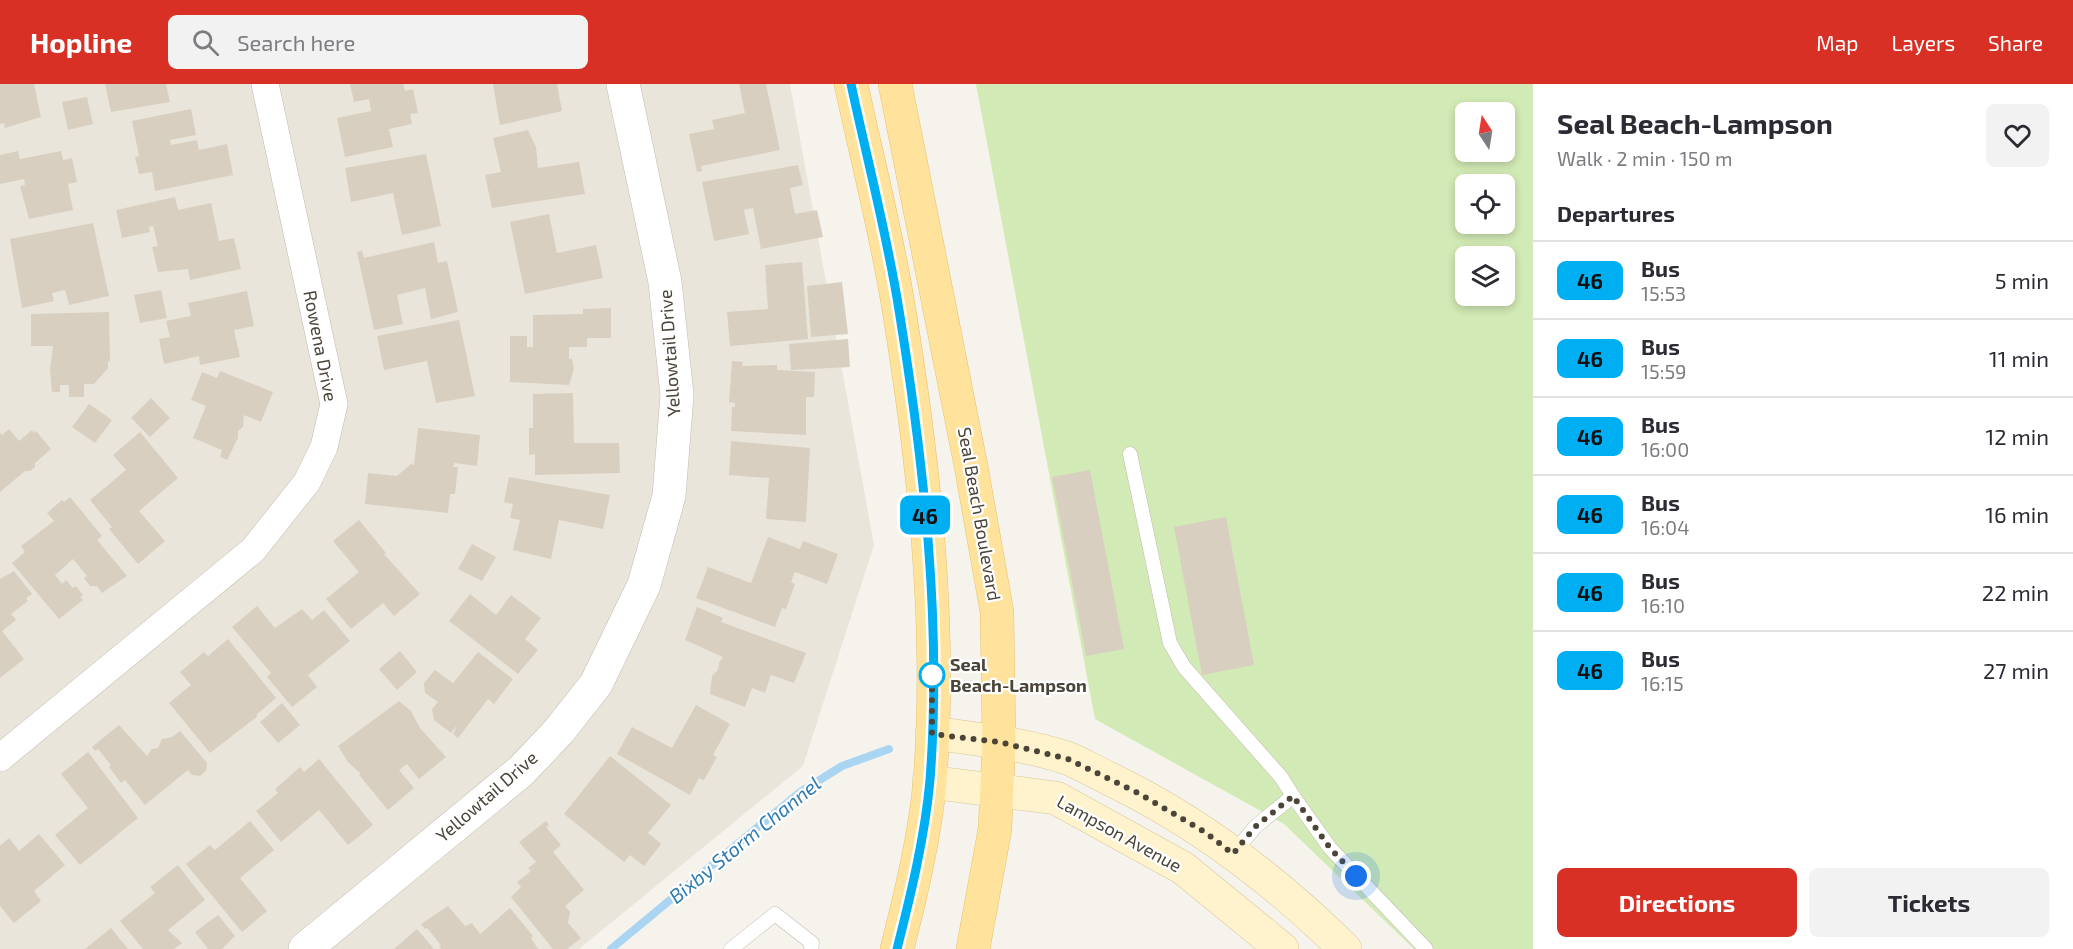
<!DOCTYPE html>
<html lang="en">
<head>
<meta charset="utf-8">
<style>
  body { margin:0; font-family:"Exo 2",sans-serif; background:#f2f2f3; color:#2b2b33; height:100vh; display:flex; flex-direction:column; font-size:22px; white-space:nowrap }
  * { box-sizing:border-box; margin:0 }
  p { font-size:20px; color:#7c7c81 }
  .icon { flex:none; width:33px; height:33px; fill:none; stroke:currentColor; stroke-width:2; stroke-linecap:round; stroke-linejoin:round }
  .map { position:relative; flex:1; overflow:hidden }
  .panel { display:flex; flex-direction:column; background:#fff; width:540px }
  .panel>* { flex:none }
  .badge { padding:0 12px; border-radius:9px; font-size:21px; line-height:39px }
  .needle { width:39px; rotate:348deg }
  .buttons { position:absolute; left:1455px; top:18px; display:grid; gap:12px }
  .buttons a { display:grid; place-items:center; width:60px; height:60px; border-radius:9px; background:#fff; box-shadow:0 3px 9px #0003; font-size:30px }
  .you { position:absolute; width:30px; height:30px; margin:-15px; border:4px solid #fff; border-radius:50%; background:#1a73e8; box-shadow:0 0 0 9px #1a73e833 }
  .map>.badge { position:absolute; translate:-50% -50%; box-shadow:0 0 0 3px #fff }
  h2 { padding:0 24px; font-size:22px; line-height:54px }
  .round { display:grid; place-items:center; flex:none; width:63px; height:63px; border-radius:9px; background:#f2f2f3 }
  .head { display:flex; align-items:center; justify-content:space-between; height:102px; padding:0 24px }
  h1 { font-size:28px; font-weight:700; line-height:45px }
  .cta { display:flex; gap:12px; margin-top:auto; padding:12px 24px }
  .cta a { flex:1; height:69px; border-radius:9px; background:#d93025; color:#fff; font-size:24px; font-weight:700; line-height:69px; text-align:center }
  .cta a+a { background:#f2f2f3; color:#2b2b33 }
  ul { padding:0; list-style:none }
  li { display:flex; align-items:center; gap:18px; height:78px; padding:0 24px; border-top:2px solid #e1e1e2 }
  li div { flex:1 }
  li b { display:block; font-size:22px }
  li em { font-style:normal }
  li .badge { min-width:66px; font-weight:700; text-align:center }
  header { display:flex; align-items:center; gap:36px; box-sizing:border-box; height:84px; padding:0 30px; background:#d93025; color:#fff }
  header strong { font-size:28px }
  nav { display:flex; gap:33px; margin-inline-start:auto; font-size:21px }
  .search { width:420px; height:54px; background:#f2f2f3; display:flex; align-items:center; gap:15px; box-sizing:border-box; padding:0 21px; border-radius:9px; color:#7c7c81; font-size:22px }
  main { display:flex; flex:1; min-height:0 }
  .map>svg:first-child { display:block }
</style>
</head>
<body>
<header>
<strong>Hopline</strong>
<div class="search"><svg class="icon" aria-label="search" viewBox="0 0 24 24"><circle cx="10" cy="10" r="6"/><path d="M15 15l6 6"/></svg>Search here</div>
<nav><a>Map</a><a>Layers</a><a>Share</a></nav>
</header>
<main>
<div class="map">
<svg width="1533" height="865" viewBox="0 0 1533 865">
  <rect width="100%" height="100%" fill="#f6f3ec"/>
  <path fill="#eae5da" d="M0,0H790L874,461L803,682L579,865H0Z"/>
  <path fill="#d2eab5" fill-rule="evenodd" d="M976,0H1533V865H1414L1284,740L1095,635ZM1466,28H1504V68H1466ZM1466,100H1504V140H1466ZM1466,172H1504V212H1466Z"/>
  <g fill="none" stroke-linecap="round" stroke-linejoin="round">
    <path stroke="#a9d4f2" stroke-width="8" d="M611,865L799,709L842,682L889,665"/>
  </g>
  <g fill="#d8cfc1">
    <path d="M0,0H34L41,33L5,44L4,39L0,40Z"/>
    <path d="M105,0H166L170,18L111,28Z"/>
    <path d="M350,0H403L405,7L413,5L418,29L410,30L412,40L389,45L393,63L345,73L337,34L371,27L369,15L354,18Z"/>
    <path d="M493,0H557L562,27L500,41Z"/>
    <path d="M739,0H766L780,66L701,82L702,87L697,88L689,50L714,45L712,36L745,29Z"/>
    <path d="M87,13L93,40L68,46L62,18Z"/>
    <path d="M191,25L196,51L170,56L171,61L197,56L199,66L227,60L233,91L155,107L152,88L139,90L135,73L139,72L132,37Z"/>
    <path d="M528,46L536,63L538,84L579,78L585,110L492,124L485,91L501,88L493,54Z"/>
    <path d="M18,67L20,75L61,67L63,76L72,74L77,98L68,100L73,126L29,135L20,102L25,101L24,95L0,100V71Z"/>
    <path d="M426,70L441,142L402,151L393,109L351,118L345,84Z"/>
    <path d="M798,81L803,101L790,104L795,130L817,126L823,153L761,165L753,124L744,126L749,150L714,157L702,98Z"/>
    <path d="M175,113L178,126L211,119L219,157L234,154L241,185L190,196L188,185L158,188L152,163L158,162L153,142L149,143L150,148L122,154L116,126Z"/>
    <path d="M549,130L557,169L596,161L603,194L525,210L510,138Z"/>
    <path d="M93,139L109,212L69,221L65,206L52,209L54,217L22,224L10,155Z"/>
    <path d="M434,158L438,179L447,177L458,228L431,235L425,204L397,211L403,240L374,246L357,168L362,167L364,174Z"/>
    <path d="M802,178L808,255L730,262L727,228L768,225L765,181Z"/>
    <path d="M842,198L848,250L811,253L807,202Z"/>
    <path d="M161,206L167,234L140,239L134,211Z"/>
    <path d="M247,207L254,242L234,246L240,273L200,281L199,272L164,280L159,255L170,253L166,237L191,232L188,219Z"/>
    <path d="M611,224V254H587V263H569V275H572L574,285L569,301L510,298V252H527V263H533V231L583,230V225Z"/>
    <path d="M109,228L110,277H108V284L94,300H84V313H69V301H60V308H52L50,285L53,262H31V230Z"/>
    <path d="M459,236L475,312L436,319L427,277L384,286L377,252Z"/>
    <path d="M848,255L850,283L791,286L789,260Z"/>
    <path d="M732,277L743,278L742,282L777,281V286L815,288L814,313H806V351L731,347L732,323H735V319L729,318Z"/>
    <path d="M220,287L273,308L261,338L244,331L243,343L238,347V354L227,376L220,373L222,366L193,354L206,322L191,316L202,288L217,294Z"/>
    <path d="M573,309L574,359H619L620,389L535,391V370L529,371V344H533V310Z"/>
    <path d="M151,314L170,334L150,353L131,334Z"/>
    <path d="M89,320L112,336L95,359L72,343Z"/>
    <path d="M418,344L480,351L477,382L454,379L453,383H458L455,410H450L448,429L365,420L368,389L397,392L411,380L414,381Z"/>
    <path d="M9,345L19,357L32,346L34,349L36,347L51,365L35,379V383L30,387H25L0,408V349L2,351Z"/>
    <path d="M140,348L178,394L139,427L165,457L138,480L109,445L112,443L90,416L126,386L113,371Z"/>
    <path d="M731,357L810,364L806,438L766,435L769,394L729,391Z"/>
    <path d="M1090,386L1124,565L1086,572L1052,393Z"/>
    <path d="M509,393L610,411L603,445L559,436L551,475L513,466L520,436L510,434L513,420L504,418Z"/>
    <path d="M70,413L102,452L97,456L127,492L102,509L97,502H90L84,494L87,492L73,475L55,491L62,500L66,496L73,504L76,502L83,511L80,513L83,516L59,535L12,479L25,468L21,462L54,437L47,429L62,416L64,418Z"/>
    <path d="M1226,433L1254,581L1202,591L1174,443Z"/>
    <path d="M359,436L386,469L384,470L420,510L394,532L383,519L351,545L326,515L359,488L333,457Z"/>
    <path d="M768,453L800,465L803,457L838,470L827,500L795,488L791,498L795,500L786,525L782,524L775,543L696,514L708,483L751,499Z"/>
    <path d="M472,460L496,473L482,497L458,485Z"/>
    <path d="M14,487L32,510L26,514L28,517L11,530L16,536L2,547L24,575L0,594V495Z"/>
    <path d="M470,510L496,531L511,511L541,534L525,555L538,566L518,590L449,537Z"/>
    <path d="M257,522L275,544L302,525L312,536L324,526L350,557L308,591L317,603L292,623L267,593L271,589L232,543Z"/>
    <path d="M697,523L723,534L721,538L806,569L794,599L771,591L765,609L752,604L745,623L710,610L712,592L718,586L719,579L723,573L685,556Z"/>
    <path d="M228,555L276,614L256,631L258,632L210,669L169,619L191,601L180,588L204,568L208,572Z"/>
    <path d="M400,567L417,588L397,606L379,585Z"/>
    <path d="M478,568L513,595L494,620L488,615L458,654L453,650L457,641L451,649L434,636L432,625L438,618L425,609L424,599L435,586L453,599Z"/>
    <path d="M399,617L411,627L420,644L446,673L419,695L407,680L399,686L414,704L388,726L359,691L361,690L348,678L338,662Z"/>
    <path d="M282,619L300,641L278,659L260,638Z"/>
    <path d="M696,621L730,640L713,671L717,673L704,696L699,694L690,711L617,670L632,643L672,664Z"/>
    <path d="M119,641L147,672L152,665L158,664L162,655L172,653L180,647L207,679L206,687L200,692L192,691L188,686L145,721L125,696L121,699L109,683L111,681L98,665L95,667L92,663Z"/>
    <path d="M88,668L138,734L80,781L55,751L88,724L61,690Z"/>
    <path d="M610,672L671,721L648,749L661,760L644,782L630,771L624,778L564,730Z"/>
    <path d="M319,675L373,741L348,761L319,726L281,758L256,727L278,709L275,705L300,683L304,688Z"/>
    <path d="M250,737L274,766L240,794L267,827L242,848L186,780L210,761L215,766Z"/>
    <path d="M546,737L549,741L546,743L561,761L553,768L584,806L565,822L570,828L568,839L581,854L567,865H553L511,813L521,803L517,798L531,787L528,784L536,778L519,758Z"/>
    <path d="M39,750L65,781L34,807L41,817L14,839L0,822V762L9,754L19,767Z"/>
    <path d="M178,781L205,816L168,846L182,859L174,865H143L120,837L155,809L150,803Z"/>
    <path d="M448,822L465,842L472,839L480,850L510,824L533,852L531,854L538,865H441L439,862L441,861L427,844L425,845L421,840Z"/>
    <path d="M218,831L235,852L222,865H208L195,848Z"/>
    <path d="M111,844L128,865H85Z"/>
    <path d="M417,845L434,865H394Z"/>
  </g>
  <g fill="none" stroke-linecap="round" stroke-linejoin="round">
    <g stroke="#c2bbae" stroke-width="15">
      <g id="service">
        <path d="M1130,370L1170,559L1184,583L1281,693L1293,712L1255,743L1233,770"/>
        <path d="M1293,712L1330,764L1426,865"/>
        <path d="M731,865L775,830L812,859L811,865"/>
      </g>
    </g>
    <g stroke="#c2bbae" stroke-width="28">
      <path id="minor" d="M0,674L253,466L307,398L324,363L334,320L265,0"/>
    </g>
    <g stroke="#c2bbae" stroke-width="34">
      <path id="tertiary" d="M305,865L521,687L559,647L596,600L644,501L669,412L677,311L665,198L623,0"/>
    </g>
    <g stroke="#d6c79b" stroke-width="34">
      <g id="secondary">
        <path d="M932,649C977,655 1024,660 1067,674C1082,680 1097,689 1112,696C1198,738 1277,798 1345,865"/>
        <path d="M929,698L1056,714L1183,784L1282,865"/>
      </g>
    </g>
    <g stroke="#e6c16a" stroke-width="34">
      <g id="primary">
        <path d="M851,0C867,75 887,150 899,226C924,380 942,540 930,696C925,752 911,810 897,865"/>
        <path d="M895,0L971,382L997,528L999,658L995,745L973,865"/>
      </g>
    </g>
    <use href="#service" stroke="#fff" stroke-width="14"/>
    <use href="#minor" stroke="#fff" stroke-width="27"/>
    <use href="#tertiary" stroke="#fff" stroke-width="33"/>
    <use href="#secondary" stroke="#fff3cd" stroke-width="33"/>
    <use href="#primary" stroke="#ffe39c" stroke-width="33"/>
  </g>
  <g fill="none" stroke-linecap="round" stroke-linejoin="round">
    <g stroke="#fff" stroke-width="14">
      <path id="line" d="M851,0C867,75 887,150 899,226C924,380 942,540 930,696C925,752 911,810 897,865"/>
    </g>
    <use href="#line" stroke="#00aff2" stroke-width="9"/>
    <path stroke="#4b4439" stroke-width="6" stroke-dasharray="0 10.8" d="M932,591V582V650L999,658L1068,675L1138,709L1205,748L1233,770L1255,743L1293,712L1330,764L1356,792"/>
  </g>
  <circle fill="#fff" stroke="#00aff2" stroke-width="3" cx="932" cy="591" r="12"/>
  <g text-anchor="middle" stroke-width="4.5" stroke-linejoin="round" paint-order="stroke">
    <g font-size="18" fill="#4b4439" stroke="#fff">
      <text transform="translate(320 262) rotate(79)" y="6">Rowena Drive</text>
      <text transform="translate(670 269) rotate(-94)" y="6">Yellowtail Drive</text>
      <text transform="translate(979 430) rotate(80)" y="6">Seal Beach Boulevard</text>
      <text transform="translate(487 713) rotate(-41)" y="6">Yellowtail Drive</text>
      <text transform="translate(1119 750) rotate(29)" y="6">Lampson Avenue</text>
    </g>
    <g font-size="18" font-weight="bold" fill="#4b4439" stroke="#fff" text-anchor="start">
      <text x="950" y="587">Seal<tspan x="950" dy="21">Beach-Lampson</tspan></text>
    </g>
    <g font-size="20" font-style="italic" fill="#2e7ab2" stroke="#fff">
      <text transform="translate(745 756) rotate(-39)" y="7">Bixby Storm Channel</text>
    </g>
  </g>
</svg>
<div class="buttons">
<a><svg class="needle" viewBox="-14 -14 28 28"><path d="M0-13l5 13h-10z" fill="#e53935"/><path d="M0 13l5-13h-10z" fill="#7c7c81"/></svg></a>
<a><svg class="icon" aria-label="locate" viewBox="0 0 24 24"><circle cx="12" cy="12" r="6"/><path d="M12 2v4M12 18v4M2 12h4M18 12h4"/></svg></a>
<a><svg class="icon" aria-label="layers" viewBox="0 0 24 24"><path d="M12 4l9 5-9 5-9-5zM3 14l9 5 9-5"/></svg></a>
</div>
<div class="you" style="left:1356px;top:792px"></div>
<b class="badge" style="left:925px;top:431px;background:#00aff2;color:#111">46</b>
</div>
<section class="panel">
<div class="head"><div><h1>Seal Beach-Lampson</h1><p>Walk · 2 min · 150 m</p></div><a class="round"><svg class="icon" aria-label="heart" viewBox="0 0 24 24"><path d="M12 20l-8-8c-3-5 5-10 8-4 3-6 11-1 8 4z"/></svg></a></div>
<h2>Departures</h2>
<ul>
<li><span class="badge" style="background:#00aff2;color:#111">46</span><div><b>Bus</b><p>15:53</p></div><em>5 min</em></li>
<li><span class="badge" style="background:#00aff2;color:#111">46</span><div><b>Bus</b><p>15:59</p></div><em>11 min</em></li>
<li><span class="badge" style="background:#00aff2;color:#111">46</span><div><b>Bus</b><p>16:00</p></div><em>12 min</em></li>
<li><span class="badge" style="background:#00aff2;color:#111">46</span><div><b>Bus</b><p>16:04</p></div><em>16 min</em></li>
<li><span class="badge" style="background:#00aff2;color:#111">46</span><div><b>Bus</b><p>16:10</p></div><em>22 min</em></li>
<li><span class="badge" style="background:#00aff2;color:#111">46</span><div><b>Bus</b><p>16:15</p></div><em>27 min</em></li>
</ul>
<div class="cta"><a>Directions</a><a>Tickets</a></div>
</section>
</main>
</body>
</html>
